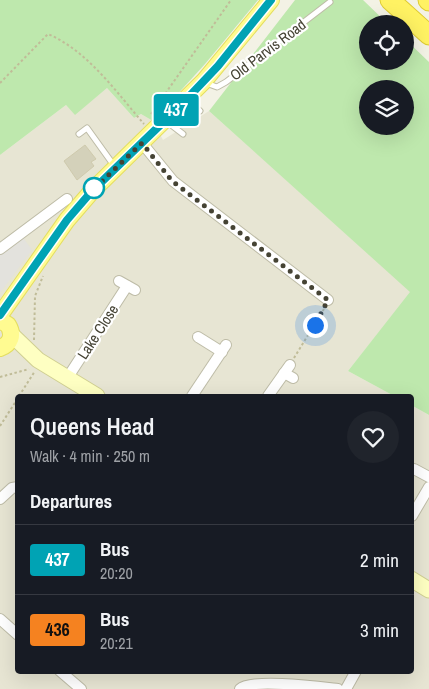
<!DOCTYPE html>
<html lang="en">
<head>
<meta charset="utf-8">
<style>
  body { margin:0; font-family:"Archivo Narrow",sans-serif; background:#20242c; color:#f1f3f6; height:100vh; display:flex; flex-direction:column; font-size:19px; white-space:nowrap }
  * { box-sizing:border-box; margin:0 }
  p { font-size:16px; color:#9ea1a6 }
  .icon { flex:none; width:28px; height:28px; fill:none; stroke:currentColor; stroke-width:2; stroke-linecap:round; stroke-linejoin:round }
  .map { position:relative; flex:1; overflow:hidden }
  .sheet { position:absolute; left:15px; top:394px; width:399px; height:280px; display:flex; flex-direction:column; background:#171b24; border-radius:5px; box-shadow:0 5px 20px #0002 }
  .sheet>* { flex:none }
  .badge { padding:0 10px; border-radius:4px; font-size:18px; line-height:32px }
  .tools { position:absolute; left:359px; top:15px; display:grid; gap:10px }
  .tools a { display:grid; place-items:center; width:55px; height:55px; border-radius:50%; background:#171b24; box-shadow:0 5px 20px #0002; font-size:25px }
  .you { position:absolute; width:25px; height:25px; margin:-12px; border:4px solid #fff; border-radius:50%; background:#1a73e8; box-shadow:0 0 0 8px #1a73e833 }
  .map>.badge { position:absolute; translate:-50% -50%; box-shadow:0 0 0 2px #fff }
  h2 { padding:0 15px; font-size:19px; line-height:45px }
  .round { display:grid; place-items:center; flex:none; width:52px; height:52px; border-radius:26px; background:#20242c }
  .head { display:flex; align-items:center; justify-content:space-between; height:85px; padding:0 15px }
  h1 { font-size:24px; font-weight:600; line-height:38px }
  ul { padding:0; list-style:none }
  li { display:flex; align-items:center; gap:15px; height:70px; padding:0 15px; border-top:1px solid #363941 }
  li div { flex:1 }
  li b { display:block; font-size:19px }
  li em { font-style:normal }
  li .badge { min-width:55px; font-weight:700; text-align:center }
  .map>svg:first-child { display:block }
</style>
</head>
<body>
<div class="map">
<svg width="429" height="689" viewBox="0 0 429 689">
  <rect width="100%" height="100%" fill="#f3f2e5"/>
  <path fill="#e7e5d3" d="M107,88L134,118L141,114L153,121L163,140L209,111L411,292L348,371L394,396H18V671H411V405L429,415V689H0V155L66,105L75,114Z"/>
  <g fill="#bee8ad" fill-rule="evenodd">
    <path d="M0,0H258L205,64L153,121L141,114L134,118L107,88L75,115L66,105L0,155Z"/>
    <path d="M295,0H363L388,24H368V61H405V39L429,62V415L411,405V396H394L348,371L410,292L209,111ZM368,89H405V126H368Z"/>
  </g>
  <path fill="#e3e2dd" d="M22,236L32,250L0,293V253Z"/>
  <path fill="#d4d1ba" stroke="#cfcaad" d="M85,145L96,159L91,162L94,166L77,180L64,161Z"/>
  <g fill="none" stroke-linecap="round" stroke-linejoin="round">
    <g stroke="#bebca7" stroke-width="7">
      <g id="lane">
        <path d="M206,83L217,87L226,82L330,2"/>
        <path d="M187,100L200,111"/>
        <path d="M166,121L183,134"/>
        <path d="M79,134L87,128L115,167"/>
      </g>
    </g>
    <g stroke="#bebca7" stroke-width="12">
      <g id="street">
        <path d="M142,143L173,181L328,300"/>
        <path d="M0,249L67,199"/>
        <path d="M119,281L135,290"/>
        <path d="M198,337L222,352"/>
        <path d="M284,373L293,378"/>
        <path d="M68,377L127,286"/>
        <path d="M192,396L226,345"/>
        <path d="M268,396L290,365"/>
        <path d="M414,469L429,477"/>
        <path d="M0,499L12,488L18,487"/>
        <path d="M412,516L429,487"/>
        <path d="M0,619L18,635"/>
        <path d="M60,671L81,689"/>
        <path d="M240,689C251,678 320,687 338,689"/>
        <path d="M346,689L356,671"/>
      </g>
    </g>
    <g stroke="#d0cf92" stroke-width="17">
      <g id="secondary">
        <path d="M12,335L38,360L97,396"/>
        <path d="M411,579L429,590"/>
      </g>
    </g>
    <g stroke="#e4de61" stroke-width="18">
      <g id="primary">
        <path d="M0,315L67,220L92,191L204,81L271,0"/>
        <path d="M0,320L8,325C14,335 11,344 0,348"/>
      </g>
    </g>
    <g stroke="#decb33" stroke-width="21">
      <g id="highway">
        <path d="M390,0L429,35"/>
        <path d="M428,0L429,1"/>
      </g>
    </g>
    <g stroke="#c0bc98" stroke-width="2" stroke-dasharray="2.5 2.5" stroke-linecap="butt">
      <path d="M0,83L48,34C88,51 117,93 144,124"/>
      <path d="M151,114L231,0"/>
      <path d="M34,340L35,296L43,276"/>
      <path d="M294,358L324,309"/>
      <path d="M0,377L29,369"/>
      <path d="M19,396L35,371"/>
      <path d="M0,426L18,398"/>
    </g>
    <use href="#lane" stroke="#fff" stroke-width="5"/>
    <use href="#street" stroke="#fff" stroke-width="10"/>
    <use href="#secondary" stroke="#feffc2" stroke-width="15"/>
    <use href="#primary" stroke="#fffb91" stroke-width="16"/>
    <use href="#highway" stroke="#fff263" stroke-width="19"/>
  </g>
  <g fill="none" stroke-linecap="round" stroke-linejoin="round">
    <g stroke="#fff" stroke-width="11">
      <path id="line" d="M0,315L67,220L92,191L182,104L218,66L271,0"/>
    </g>
    <use href="#line" stroke="#00a3b4" stroke-width="8"/>
    <path stroke="#454334" stroke-width="5" stroke-dasharray="0 9" d="M94,188L92,191L142,143L172,181L328,300L315,325"/>
  </g>
  <circle fill="#fff" stroke="#00a3b4" stroke-width="2.5" cx="94" cy="188" r="10"/>
  <g text-anchor="middle" stroke-width="4.5" stroke-linejoin="round" paint-order="stroke">
    <g font-size="15" fill="#454334" stroke="#fff">
      <text transform="translate(268 50) rotate(-37)" y="5">Old Parvis Road</text>
      <text transform="translate(98 332) rotate(-57)" y="5">Lake Close</text>
    </g>
  </g>
</svg>
<div class="tools">
<a><svg class="icon" aria-label="locate" viewBox="0 0 24 24"><circle cx="12" cy="12" r="6"/><path d="M12 2v4M12 18v4M2 12h4M18 12h4"/></svg></a>
<a><svg class="icon" aria-label="layers" viewBox="0 0 24 24"><path d="M12 4l9 5-9 5-9-5zM3 14l9 5 9-5"/></svg></a>
</div>
<div class="you" style="left:315px;top:325px"></div>
<b class="badge" style="left:176px;top:110px;background:#00a3b4;color:#fff">437</b>
<section class="sheet">
<div class="head"><div><h1>Queens Head</h1><p>Walk · 4 min · 250 m</p></div><a class="round"><svg class="icon" aria-label="heart" viewBox="0 0 24 24"><path d="M12 20l-8-8c-3-5 5-10 8-4 3-6 11-1 8 4z"/></svg></a></div>
<h2>Departures</h2>
<ul>
<li><span class="badge" style="background:#00a3b4;color:#fff">437</span><div><b>Bus</b><p>20:20</p></div><em>2 min</em></li>
<li><span class="badge" style="background:#f58220;color:#111">436</span><div><b>Bus</b><p>20:21</p></div><em>3 min</em></li>
</ul>
</section>
</div>
</body>
</html>
